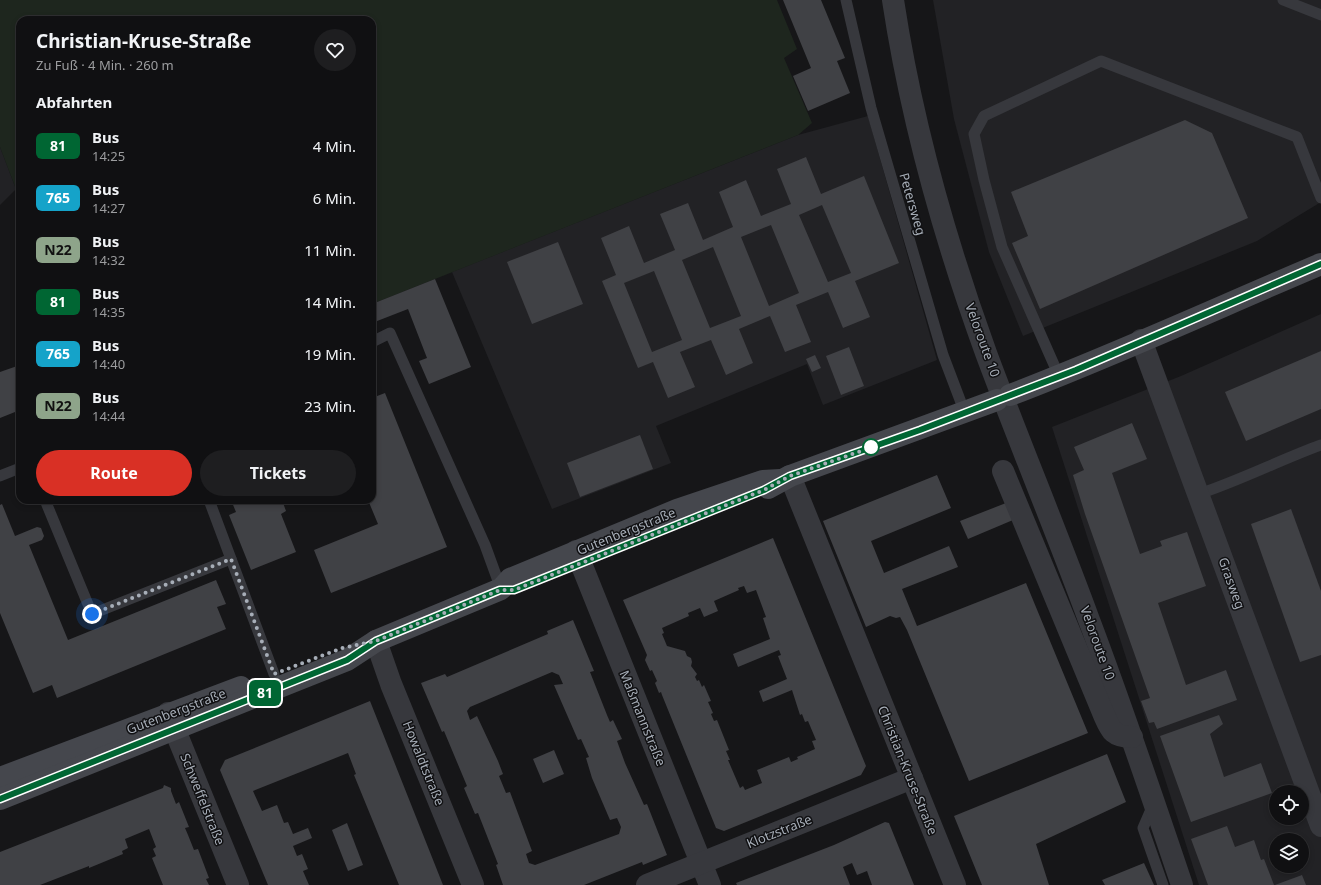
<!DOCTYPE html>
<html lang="de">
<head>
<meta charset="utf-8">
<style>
  body { margin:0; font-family:"Noto Sans",sans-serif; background:#1e1e20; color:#f1f3f6; height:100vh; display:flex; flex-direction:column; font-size:15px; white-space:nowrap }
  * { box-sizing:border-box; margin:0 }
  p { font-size:13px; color:#9c9d9f }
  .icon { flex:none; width:22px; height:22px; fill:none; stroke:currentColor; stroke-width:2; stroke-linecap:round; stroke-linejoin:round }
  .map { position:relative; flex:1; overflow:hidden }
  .panel { position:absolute; left:16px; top:16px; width:360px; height:488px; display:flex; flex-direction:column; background:#101012; border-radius:12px; box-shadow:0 2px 6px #0003,0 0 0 1px #303032 }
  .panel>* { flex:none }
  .badge { padding:0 8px; border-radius:6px; font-size:14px; line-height:26px }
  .tools { position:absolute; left:1269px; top:785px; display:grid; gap:8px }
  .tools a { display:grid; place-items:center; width:40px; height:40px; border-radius:50%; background:#101012; box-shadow:0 2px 6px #0003,0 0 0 1px #303032; font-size:20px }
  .you { position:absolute; width:20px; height:20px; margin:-10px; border:3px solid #fff; border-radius:50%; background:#1a73e8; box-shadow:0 0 0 6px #1a73e833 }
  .map>.badge { position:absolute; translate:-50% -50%; box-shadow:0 0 0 2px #fff }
  h2 { padding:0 20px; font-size:15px; line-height:36px }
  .round { display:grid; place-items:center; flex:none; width:42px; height:42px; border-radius:21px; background:#1e1e20 }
  .summary { display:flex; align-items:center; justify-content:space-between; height:68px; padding:0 20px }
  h1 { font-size:19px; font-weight:700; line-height:30px }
  .cta { display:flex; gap:8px; margin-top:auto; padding:8px 20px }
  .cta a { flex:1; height:46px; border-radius:24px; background:#d93025; color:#fff; font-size:16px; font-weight:700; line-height:46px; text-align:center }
  .cta a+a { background:#1e1e20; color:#f1f3f6 }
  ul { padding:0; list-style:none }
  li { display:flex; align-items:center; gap:12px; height:52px; padding:0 20px }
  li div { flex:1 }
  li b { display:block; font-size:15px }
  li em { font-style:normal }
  li .badge { min-width:44px; font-weight:700; text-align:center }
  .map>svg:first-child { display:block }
</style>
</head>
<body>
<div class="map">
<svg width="1321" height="885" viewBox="0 0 1321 885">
  <rect width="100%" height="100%" fill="#161618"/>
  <g fill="#222225" fill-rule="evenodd">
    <path d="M933,0H1321V202L1257,241L1023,336L989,252L954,119Z"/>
    <path d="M868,116L937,360L823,405L807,364L656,426L671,463L552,509L452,272L798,135Z"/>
    <path d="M0,147L16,189L0,205Z"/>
    <path d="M1321,314V885H1199L1052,427L1181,376ZM1276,792H1302V818H1276ZM1276,840H1302V866H1276Z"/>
  </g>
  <path fill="#1e261e" d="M0,0H777L797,49L784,58L812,123L798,135L372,304V20H20V186L16,189L0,147Z"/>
  <g fill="#404145" fill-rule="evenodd">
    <path d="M783,0H821L845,58L837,61L850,93L808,111L793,76L811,68Z"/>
    <path d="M1185,120L1212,133L1248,218L1040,309L1012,243L1028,236L1011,192Z"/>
    <path d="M806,157L821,194L864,176L899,263L855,281L870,317L843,328L828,292L796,305L811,342L785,352L770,316L739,329L753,363L726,375L711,340L680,352L695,387L668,398L653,362L638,368L602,281L616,275L601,238L629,226L644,263L675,250L660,214L688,203L703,240L733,227L719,192L746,180L761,216L791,204L777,169ZM822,205L851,273L828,282L799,215ZM771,225L799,293L769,306L741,237ZM713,247L741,316L710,328L682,260ZM654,271L682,340L652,352L624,283Z"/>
    <path d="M558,242L583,304L532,324L507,262Z"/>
    <path d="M435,279L471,367L429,384L419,361L427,358L408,309L372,323V304Z"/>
    <path d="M849,347L864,386L841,395L826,356Z"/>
    <path d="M1321,351V409L1246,441L1225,392Z"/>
    <path d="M815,355L821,368L812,372L806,359Z"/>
    <path d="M20,365V410L0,418V372Z"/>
    <path d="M385,393L447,547L331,593L314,550L378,524L368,500H372V398Z"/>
    <path d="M1132,423L1147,459L1112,473L1140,554L1162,546L1160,541L1187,532L1206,586L1158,603L1186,685L1226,670L1237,700L1157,729L1154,722L1149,723L1141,701L1150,698L1085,514L1073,475L1084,470L1074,447Z"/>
    <path d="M640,435L653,469L580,497L567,463Z"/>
    <path d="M937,475L951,508L871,541L884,573L949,546L958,567L902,589L917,626L1026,583L1088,733L969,781L907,630L900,617L896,618L890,616L866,627L823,521Z"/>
    <path d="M231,500H282L286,511L281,514L296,552L251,570L229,515L236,512Z"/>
    <path d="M1006,503L1013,520L968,539L960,521Z"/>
    <path d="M2,504L15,536L37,527L41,528L44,536L42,540L29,545L68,640L216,580L226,604L217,607L226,629L57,698L52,685L33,693L0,613V505Z"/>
    <path d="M1291,509L1321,591V655L1300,662L1251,524Z"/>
    <path d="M773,538L866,766L861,775L724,831L716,828L662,695L661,692L659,693L655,683L657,681L652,670L650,671L645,660L647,655L623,600ZM744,586L747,593L756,590L766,617L763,618L770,639L733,654L738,667L779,650L781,655L778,656L787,679L759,691L763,702L792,690L800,715L802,714L805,722L808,721L816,740L812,741L815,749L797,757L798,759L791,762L789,757L757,770L762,783L745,790L743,786L740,788L728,760H730L726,751L729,750L717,720L714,721L711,714L713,713L708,702L711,701L704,685L702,687L699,680L697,681L695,677L697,674L691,666L692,662L691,658L687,656L685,651L667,646L662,634L664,633L662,628L689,616L688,613L700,608L704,617L718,611L714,601L739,590L738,588Z"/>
    <path d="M573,620L594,671L590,672L607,715L610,722L613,720L622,739L617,741L625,763L644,805L647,804L667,855L643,865L642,862L584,885H503L496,865L498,864L478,813L475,814L464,788L467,786L444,731L442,732L421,683L445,674L447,677L548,634L547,631ZM552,672L559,675L563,684L554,685L578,740L581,739L589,757L586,758L592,778L610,820L617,818L621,827L619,834L535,865L529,863L526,854L532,851L510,792L506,793L499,776L503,774L498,761L477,716L470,720L467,711L470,707Z"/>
    <path d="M370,701L443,885H399L354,775L356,774L348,753L253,791L262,811L277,805L284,823L288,822L293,834L308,828L312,838L293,846L297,856L302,854L308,869L303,871L309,885H268L220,770L225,760Z"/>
    <path d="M1219,715L1223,724L1210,734L1224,777L1261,763L1272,793L1191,822L1160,736Z"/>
    <path d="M554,750L564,774L543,783L533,759Z"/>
    <path d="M1107,754L1126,802L1036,844L1049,885H982L954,816Z"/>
    <path d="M164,785L171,788V791L176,804L179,802L189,827L185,828L188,835L194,850L198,849L209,878L206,879L209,885H163L152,858L156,856L153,849L156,847L149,829L125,839L128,848L122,851L123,854L89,868V866L40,885H0V852L163,788Z"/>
    <path d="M885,822L889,823L914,885H872L867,871L857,875L852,863L843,867L850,885H737L736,883L834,845Z"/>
    <path d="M347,823L363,865L348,871L332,830Z"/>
    <path d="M1227,826L1235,847L1254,840L1261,860L1264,859L1274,885H1208L1191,839Z"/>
    <path d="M1144,863L1154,885H1105L1102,880Z"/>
    <path d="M1302,875L1306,885H1275Z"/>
  </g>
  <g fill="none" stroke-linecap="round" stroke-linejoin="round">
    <g stroke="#37383d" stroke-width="11">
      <path d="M846,0L871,108L943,355L965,413"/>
      <path d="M1283,0L1321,15"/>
      <path d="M372,342L390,333L485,545L501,589"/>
      <path d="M1059,376L1002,247L984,180L974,134L984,116L1101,61L1297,137L1321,198"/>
      <path d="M0,476L20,468"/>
      <path d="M1199,494C1241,480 1280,460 1321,445"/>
      <path d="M45,500L92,614L231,559"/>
      <path d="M209,500L274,674"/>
      <path d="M1153,805L1143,828L1163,885"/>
    </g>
    <g stroke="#37383d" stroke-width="22">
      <path d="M893,0C911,119 945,240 986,353C1019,442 1056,530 1089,620C1122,707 1152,796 1182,885"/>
      <path d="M1141,340L1321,826"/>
      <path d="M1003,471L1104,715C1111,731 1113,737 1132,737"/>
      <path d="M790,476L955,885"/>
      <path d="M576,551L710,885"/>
      <path d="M376,641L391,684L473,885"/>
      <path d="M168,713L238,885"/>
      <path d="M647,885L912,778"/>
    </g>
    <g stroke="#45474d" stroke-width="22">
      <path d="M1010,395C1115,355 1217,308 1321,264"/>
      <path d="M768,488L790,476L997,400"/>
      <path d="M0,778L241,687"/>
      <path d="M0,799L347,660L376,641L501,589L510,579L677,510L763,481L780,480"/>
    </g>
  </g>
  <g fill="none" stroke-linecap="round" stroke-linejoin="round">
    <g stroke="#fff" stroke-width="9">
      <path id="line" d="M0,799L347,660L376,641L500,590H514L764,490L790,476L920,430L1076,370L1321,264"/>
    </g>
    <use href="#line" stroke="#063" stroke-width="6"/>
    <path stroke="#a7aeb8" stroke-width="4" stroke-dasharray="0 7.2" d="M92,614L231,559L274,674L342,648L376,641L500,590H514L764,490L790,476L878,445L871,447"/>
  </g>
  <circle fill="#fff" stroke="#063" stroke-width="2" cx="871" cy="447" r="8"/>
  <g text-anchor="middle" stroke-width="3" stroke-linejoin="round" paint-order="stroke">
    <g font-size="13" fill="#a7aeb8" stroke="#111113">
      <text transform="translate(913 204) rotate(74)" y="5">Petersweg</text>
      <text transform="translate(983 340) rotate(70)" y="5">Veloroute 10</text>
      <text transform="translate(626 531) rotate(-22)" y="5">Gutenbergstraße</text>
      <text transform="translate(1232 583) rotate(70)" y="5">Grasweg</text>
      <text transform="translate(1098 643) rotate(70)" y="5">Veloroute 10</text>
      <text transform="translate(176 711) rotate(-21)" y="5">Gutenbergstraße</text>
      <text transform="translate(643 718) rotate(68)" y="5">Maßmannstraße</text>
      <text transform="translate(424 763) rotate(68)" y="5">Howaldtstraße</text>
      <text transform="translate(908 770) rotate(68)" y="5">Christian-Kruse-Straße</text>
      <text transform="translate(203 799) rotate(68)" y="5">Schweffelstraße</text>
      <text transform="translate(779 831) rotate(-22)" y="5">Klotzstraße</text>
    </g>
  </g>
</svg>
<div class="tools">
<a><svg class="icon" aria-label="locate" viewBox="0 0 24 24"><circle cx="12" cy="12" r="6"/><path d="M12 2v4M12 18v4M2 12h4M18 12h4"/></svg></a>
<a><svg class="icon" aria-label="layers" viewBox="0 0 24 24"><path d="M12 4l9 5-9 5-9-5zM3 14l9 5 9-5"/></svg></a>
</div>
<div class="you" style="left:92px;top:614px"></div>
<b class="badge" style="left:265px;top:693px;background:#063;color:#fff">81</b>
<section class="panel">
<div class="summary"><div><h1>Christian-Kruse-Straße</h1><p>Zu Fuß · 4 Min. · 260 m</p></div><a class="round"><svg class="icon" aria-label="heart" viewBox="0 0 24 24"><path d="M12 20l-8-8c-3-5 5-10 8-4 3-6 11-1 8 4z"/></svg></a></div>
<h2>Abfahrten</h2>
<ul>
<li><span class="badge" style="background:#063;color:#fff">81</span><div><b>Bus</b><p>14:25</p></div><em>4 Min.</em></li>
<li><span class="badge" style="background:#15a3c9;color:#fff">765</span><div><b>Bus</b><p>14:27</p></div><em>6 Min.</em></li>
<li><span class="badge" style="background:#8ea48a;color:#111">N22</span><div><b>Bus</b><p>14:32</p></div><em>11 Min.</em></li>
<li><span class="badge" style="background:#063;color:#fff">81</span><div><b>Bus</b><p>14:35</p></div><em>14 Min.</em></li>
<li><span class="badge" style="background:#15a3c9;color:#fff">765</span><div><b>Bus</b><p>14:40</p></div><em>19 Min.</em></li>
<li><span class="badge" style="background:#8ea48a;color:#111">N22</span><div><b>Bus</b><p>14:44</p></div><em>23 Min.</em></li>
</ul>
<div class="cta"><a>Route</a><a>Tickets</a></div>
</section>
</div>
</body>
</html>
